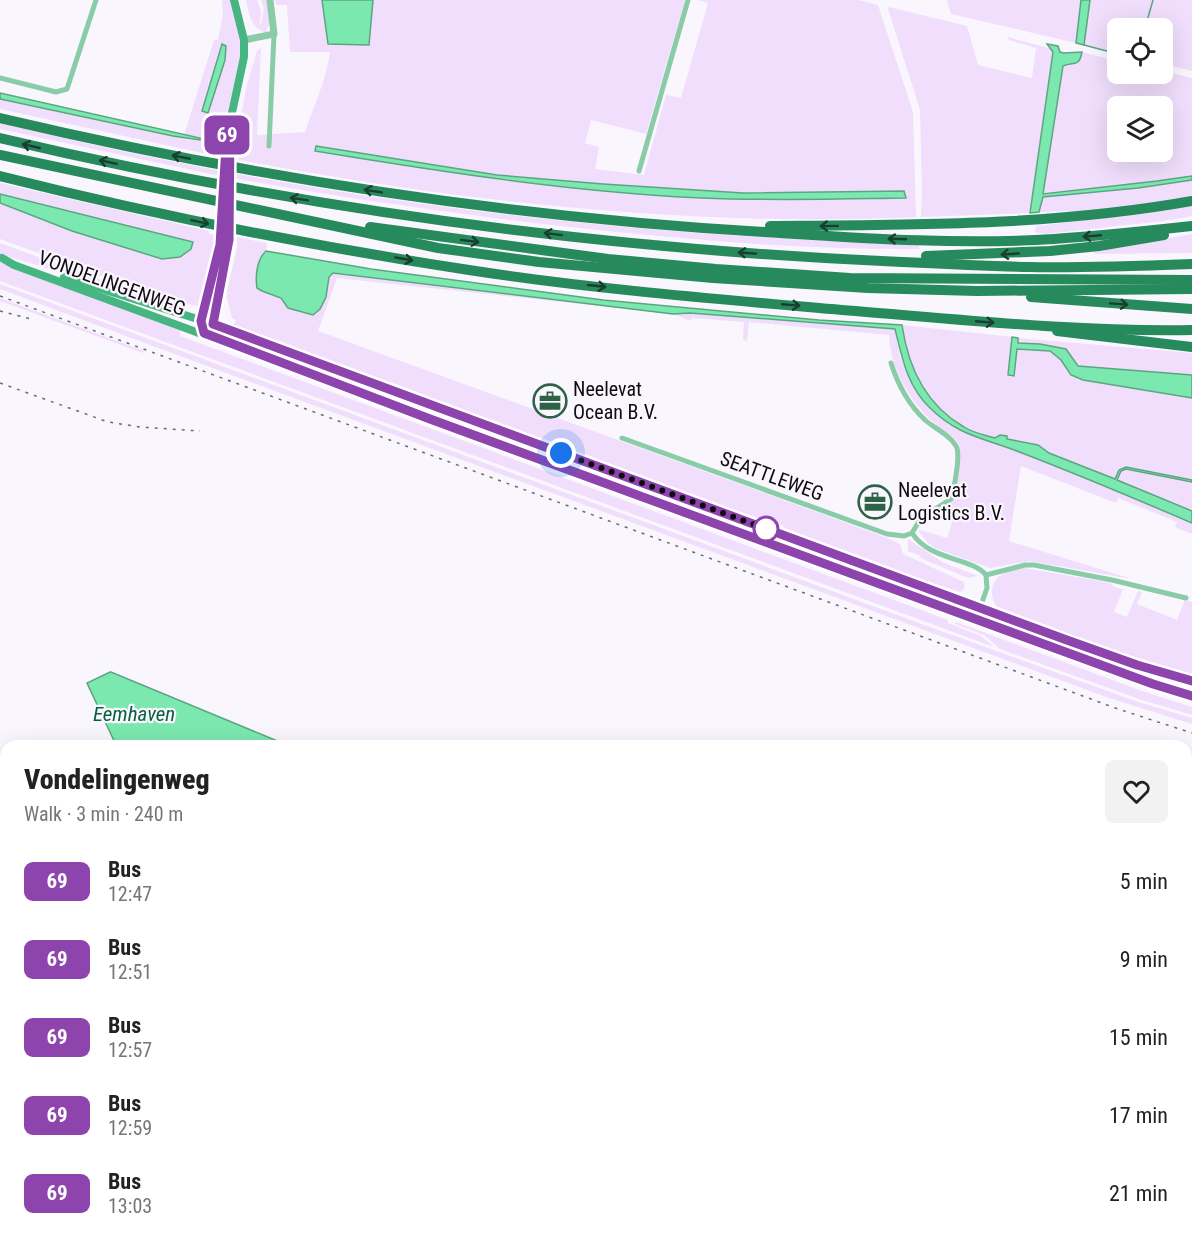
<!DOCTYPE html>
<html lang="en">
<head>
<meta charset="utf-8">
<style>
  body { margin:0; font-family:"Roboto Condensed",sans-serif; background:#f2f2f2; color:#222; height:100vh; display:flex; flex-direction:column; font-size:22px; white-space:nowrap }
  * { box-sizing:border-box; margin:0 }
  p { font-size:20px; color:#767676 }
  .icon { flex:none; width:33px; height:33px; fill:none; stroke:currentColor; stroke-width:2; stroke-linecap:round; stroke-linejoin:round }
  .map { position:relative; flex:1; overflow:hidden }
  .drawer { position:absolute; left:0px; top:740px; width:1192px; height:506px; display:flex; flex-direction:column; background:#fff; border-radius:18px 18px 0 0; box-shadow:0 6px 24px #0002 }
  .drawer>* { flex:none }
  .badge { padding:0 12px; border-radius:9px; font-size:21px; line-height:39px }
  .fabs { position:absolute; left:1107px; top:18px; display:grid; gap:12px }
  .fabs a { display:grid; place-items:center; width:66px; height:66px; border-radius:9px; background:#fff; box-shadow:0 6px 24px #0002; font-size:30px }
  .you { position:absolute; width:30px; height:30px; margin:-15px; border:4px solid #fff; border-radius:50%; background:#1a73e8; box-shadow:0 0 0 9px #1a73e833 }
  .map>.badge { position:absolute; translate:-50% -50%; box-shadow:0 0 0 3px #fff }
  .round { display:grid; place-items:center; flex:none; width:63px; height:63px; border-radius:9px; background:#f2f2f2 }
  .headline { display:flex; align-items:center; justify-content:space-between; height:102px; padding:0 24px }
  h1 { font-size:28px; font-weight:800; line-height:45px }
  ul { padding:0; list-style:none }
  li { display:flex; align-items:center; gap:18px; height:78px; padding:0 24px }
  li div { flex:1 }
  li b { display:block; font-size:22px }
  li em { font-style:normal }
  li .badge { min-width:66px; font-weight:700; text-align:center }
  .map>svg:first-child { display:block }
</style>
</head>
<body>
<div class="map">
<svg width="1192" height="1244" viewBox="0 0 1192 1244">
  <rect width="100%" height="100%" fill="#faf6fe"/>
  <g fill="#f0defc" fill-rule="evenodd">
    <path d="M222,0H230L232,4L241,37V54L225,123L221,157L0,109V99L173,136L200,140L199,137L184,135L214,40H218L223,13ZM221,46H226L225,60L207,113L202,111Z"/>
    <path d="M246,0H257L261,12L260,24L261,25L264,8L261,0H268L270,21L266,33C251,28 249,15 246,0Z"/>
    <path d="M275,0H322L328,44L368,45L373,0H685L646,134L591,120L585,143L599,147L595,169L644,175L666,95L681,98L708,3L698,0H858L878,5L913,112L916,217C689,227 461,202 239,160V143L236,140L247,85L257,51L261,48L257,135L305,132C314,105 326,81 330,52H290L287,5H276ZM316,147L497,175L603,184L743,193L904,191L906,198C837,199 769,201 701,197C571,191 443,172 316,151Z"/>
    <path d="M947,0H1081L1076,43L951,14Z"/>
    <path d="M1090,0H1192V71L1163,64L1162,28H1118L1117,54L1084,45Z"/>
    <path d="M889,7L967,26L978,65L982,66L1032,78L1036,48L1009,40L1008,37L1052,49L1053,52L1030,213L921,217L922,192L920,110L888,9Z"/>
    <path d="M1082,52L1117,61L1118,74H1162L1163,71L1192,78V176L1157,181L1043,194L1063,65L1080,60ZM1118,106H1162V152H1118Z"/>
    <path d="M0,123C301,197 610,236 919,244V249C799,250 680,239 561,226C440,212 320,195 201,172C134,158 67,143 0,129Z"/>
    <path d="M1192,180V196L1104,210L1039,212L1042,197L1138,188Z"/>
    <path d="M0,183L209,231V234L217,235L200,304L198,306L158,297L0,239V203L72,231L162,259L193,242L4,196L0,194Z"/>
    <path d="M1192,205V216L1164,221L1045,234L1034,232L1037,226L1122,216Z"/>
    <path d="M1192,234V253L1096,254L1093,252Z"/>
    <path d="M237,237L267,243L266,251L263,252L256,278L259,290L281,298L284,301L320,309L329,285V277L333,273L673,314L690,313L895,329L900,356L916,393L928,407L949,425L1022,453L1192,523V534L1175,527L1177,522L1118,498L1116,503L1021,466L1009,541L1132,579L1030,561L990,568L935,548L927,542L919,532L920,530L947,538L956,510L947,507L954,498L960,447C955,436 942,430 933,422C909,401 890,367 889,335L749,322L747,341L743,340L744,322L692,318L691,321L673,314L337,278L318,331L885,537L900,544L903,554L964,582L965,585L963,590L960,592L939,585L926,584L803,539L783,528L784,526L760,517L758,520L743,517L379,382L362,373L234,325L236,320L232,318L227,298V291L237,248Z"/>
    <path d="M0,243L151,298L184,307L185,312H181C177,307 171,305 165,307L119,290L0,254Z"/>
    <path d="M0,262L180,329V336L948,620V623L981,636L994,647L0,281Z"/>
    <path d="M0,284L927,626L1138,702L1192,718V724L1109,698L134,339L0,289Z"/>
    <path d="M0,298L144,351L143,353L0,301Z"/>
    <path d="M902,325L1012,337L1008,375L1014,376L1018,338L1192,353V480L1126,467L1122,468L1115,479L1049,453L1038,445L1006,439L1007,436L1000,435L995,438C985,435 973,433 964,427C924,404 910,369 902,325Z"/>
    <path d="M250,342L933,595V596L882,577L861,573L248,346Z"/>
    <path d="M1126,469L1192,482V511L1117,480L1121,471Z"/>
    <path d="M908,539L942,562L978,576L968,578L920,558L921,556L908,551Z"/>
    <path d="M1024,568L1111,583L1114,587L1123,589L1114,612L1127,617L1138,591L1142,592L1137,604L1177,620L1185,600L1192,602V677L1121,655L997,607C990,599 990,582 1000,576C1006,571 1017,570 1024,568Z"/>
    <path d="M986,614C1054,639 1121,666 1192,683V687L1145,678L990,620Z"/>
    <path d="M956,622L1142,691L1192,707V715L1139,699L1000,649L984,635L955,624Z"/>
    <path d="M1003,636L1014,637L1156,689L1192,700V702L1115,677Z"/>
  </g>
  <g fill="#7be8b0" stroke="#5ba680" stroke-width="1.5">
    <path d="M322,0H373L369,45L328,44Z"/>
    <path d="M1081,0H1090L1084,45L1076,43Z"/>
    <path d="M222,44L226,46L225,60L208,113L202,111Z"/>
    <path d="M1047,44L1058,46L1060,52L1064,53L1082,52C1079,68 1074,61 1063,66L1043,194L1157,181L1192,176V180L1138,188L1043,197L1039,212L1030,213L1053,52Z"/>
    <path d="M0,93L200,138V140L173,136L0,99Z"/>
    <path d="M316,146L497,175L603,184L743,193L904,191L906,198C838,199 770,201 702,198C572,192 443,172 315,151Z"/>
    <path d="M0,194L193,242L191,249L180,257L162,259L72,231L0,203Z"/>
    <path d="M266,251L371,269L603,300L819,320L902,325C908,367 926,405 964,427C973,433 985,435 995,438L1000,435L1007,436V439L1038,445L1049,453L1115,479L1119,470L1126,467L1192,480V482L1126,469L1121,471L1117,480L1192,511V523C1136,499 1079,475 1022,453C985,438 959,437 929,407C907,386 902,357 895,329L690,313L673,314L333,273L329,277L326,297L320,309L313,315L288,308L281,298L262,291L257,288C255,276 257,259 266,251Z"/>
    <path d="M1012,337L1018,338V343L1040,344L1066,349L1078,366L1192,375V398L1083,380L1071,375L1061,360L1050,351L1017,349L1014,376L1008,375Z"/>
    <path d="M110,672H111L287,745H116L87,683Z"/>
    <path d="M0,827L6,830V1065L0,1063Z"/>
    <path d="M1192,872V1042H1187L1186,873Z"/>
    <path d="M344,1239H561V1244H346Z"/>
  </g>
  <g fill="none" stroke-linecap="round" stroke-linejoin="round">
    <g stroke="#5ba680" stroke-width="1.5">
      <path d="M1145,28L1153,0"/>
      <path d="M1084,45L1118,54"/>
    </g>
    <g stroke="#8acca8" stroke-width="5">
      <path d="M0,78L56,92L67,89L96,0"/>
      <path d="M269,146L274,34"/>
      <path d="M639,171L688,0"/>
      <path d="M622,438L887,534L904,536L912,533L921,518L951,499C954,489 960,458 957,448C952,436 934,428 925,420C908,404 898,385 891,363"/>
      <path d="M912,533C930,561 971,557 986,575L1025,565H1034L1112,580L1186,598"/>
      <path d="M976,619L987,588L986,575"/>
    </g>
    <path stroke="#8acca8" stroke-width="7" d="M244,40L274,34L270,0"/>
    <g stroke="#46b581" stroke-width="8">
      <path d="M2,258L14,265L1153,684L1192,696"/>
      <path d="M64,277L226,328L1086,647L1192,680"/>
      <path d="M202,323L220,245L227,136L244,57V40L234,0"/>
      <path d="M204,333L213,324L228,246L230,163"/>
    </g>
    <g stroke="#278a5d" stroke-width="10">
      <path d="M0,118C251,177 506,217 764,232C860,238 958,245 1054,239C1100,236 1146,231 1192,226"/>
      <path d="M0,138C296,208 599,249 902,262C944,264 987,266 1029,267C1083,268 1138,266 1192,264"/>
      <path d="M0,155L438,248L539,262L713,278L868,288L977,291L1192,289"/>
      <path d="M0,176C155,215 311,246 469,270C592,289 717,299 842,310C958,319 1075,332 1192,330"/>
      <path d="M770,226C910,225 1053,226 1192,201"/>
      <path d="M370,227L608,259L716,269L850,278L1192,280"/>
      <path d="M926,256L1050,251L1099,246L1164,235"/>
      <path d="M1031,297L1192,309"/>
      <path d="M1057,331L1192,347"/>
    </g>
    <g stroke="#6e6a71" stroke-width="1.5" stroke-dasharray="3 6" stroke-linecap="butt">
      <path d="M0,296L1118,709L1192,733"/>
      <path d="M0,311L31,319"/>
      <path d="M0,383L108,422L140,427L200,431"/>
      <path d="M0,1072L6,1074"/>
    </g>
  </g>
  <defs><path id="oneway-shaft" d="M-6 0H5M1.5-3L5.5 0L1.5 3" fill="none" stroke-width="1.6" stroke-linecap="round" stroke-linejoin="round" transform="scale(1.5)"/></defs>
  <g stroke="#193e2f">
    <use href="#oneway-shaft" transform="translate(31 146) rotate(-167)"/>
    <use href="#oneway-shaft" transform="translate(181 157) rotate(-169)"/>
    <use href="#oneway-shaft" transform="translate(108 162) rotate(-168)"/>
    <use href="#oneway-shaft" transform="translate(373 191) rotate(-171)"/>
    <use href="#oneway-shaft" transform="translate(299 199) rotate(-171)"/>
    <use href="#oneway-shaft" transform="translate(200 222) rotate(12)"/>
    <use href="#oneway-shaft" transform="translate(829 226) rotate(179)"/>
    <use href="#oneway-shaft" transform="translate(553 234) rotate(-173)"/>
    <use href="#oneway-shaft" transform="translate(1092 236) rotate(175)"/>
    <use href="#oneway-shaft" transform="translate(897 239) rotate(-178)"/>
    <use href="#oneway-shaft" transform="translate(470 241) rotate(7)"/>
    <use href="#oneway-shaft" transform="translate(747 253) rotate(-176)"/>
    <use href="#oneway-shaft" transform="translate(1010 254) rotate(176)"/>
    <use href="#oneway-shaft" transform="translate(404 259) rotate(10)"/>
    <use href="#oneway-shaft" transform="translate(597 286) rotate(6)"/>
    <use href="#oneway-shaft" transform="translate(1119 304) rotate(4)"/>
    <use href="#oneway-shaft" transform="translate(791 305) rotate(5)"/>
    <use href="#oneway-shaft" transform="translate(985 322) rotate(5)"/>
  </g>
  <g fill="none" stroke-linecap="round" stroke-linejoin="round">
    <g stroke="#fff" stroke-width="14">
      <path id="line" d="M1192,681L1137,665L1064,639L213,324L229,240L230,125L226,146L220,245L201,321L204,333L430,419L1060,650L1153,684L1192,696"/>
    </g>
    <use href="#line" stroke="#8e44ad" stroke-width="9"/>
    <path stroke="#0f0b11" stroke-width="6" stroke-dasharray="0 10.8" d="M561,453L766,529"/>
  </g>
  <defs>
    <g id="office-ring" transform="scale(1.725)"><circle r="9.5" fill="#faf6fe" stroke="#2d6247" stroke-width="1.5"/><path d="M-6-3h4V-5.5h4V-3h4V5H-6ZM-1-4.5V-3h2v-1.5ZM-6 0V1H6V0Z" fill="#2d6247"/></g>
  </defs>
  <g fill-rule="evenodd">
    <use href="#office-ring" x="550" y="401"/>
    <use href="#office-ring" x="875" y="502"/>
  </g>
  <circle fill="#fff" stroke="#8e44ad" stroke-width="3" cx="766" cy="529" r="12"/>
  <g text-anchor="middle" stroke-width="4.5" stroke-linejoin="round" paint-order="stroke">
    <g font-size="20" fill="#0f0b11" stroke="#faf6fe">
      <text transform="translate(112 283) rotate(20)" y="7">VONDELINGENWEG</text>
      <text transform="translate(772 476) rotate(20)" y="7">SEATTLEWEG</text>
    </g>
    <g font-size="20" fill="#0f0b11" stroke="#faf6fe" text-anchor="start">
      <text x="573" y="396">Neelevat<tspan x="573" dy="23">Ocean B.V.</tspan></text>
      <text x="898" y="497">Neelevat<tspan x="898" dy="23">Logistics B.V.</tspan></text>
    </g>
    <g font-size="21" font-style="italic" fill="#08603d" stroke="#faf6fe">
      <text x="134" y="721">Eemhaven</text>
    </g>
  </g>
</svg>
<div class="fabs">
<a><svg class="icon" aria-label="locate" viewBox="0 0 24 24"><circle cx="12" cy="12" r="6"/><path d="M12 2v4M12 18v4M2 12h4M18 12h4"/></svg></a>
<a><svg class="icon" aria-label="layers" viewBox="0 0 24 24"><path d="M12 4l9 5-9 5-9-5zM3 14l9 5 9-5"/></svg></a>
</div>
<div class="you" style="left:561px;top:453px"></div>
<b class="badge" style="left:227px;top:135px;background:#8e44ad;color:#fff">69</b>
<section class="drawer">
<div class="headline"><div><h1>Vondelingenweg</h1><p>Walk · 3 min · 240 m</p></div><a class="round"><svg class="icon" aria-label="heart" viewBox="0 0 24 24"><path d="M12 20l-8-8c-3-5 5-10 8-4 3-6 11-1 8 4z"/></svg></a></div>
<ul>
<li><span class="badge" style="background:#8e44ad;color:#fff">69</span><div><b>Bus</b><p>12:47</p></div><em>5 min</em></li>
<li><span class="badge" style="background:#8e44ad;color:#fff">69</span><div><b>Bus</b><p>12:51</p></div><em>9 min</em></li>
<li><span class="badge" style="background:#8e44ad;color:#fff">69</span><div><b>Bus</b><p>12:57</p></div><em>15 min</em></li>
<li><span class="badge" style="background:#8e44ad;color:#fff">69</span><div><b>Bus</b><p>12:59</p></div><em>17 min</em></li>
<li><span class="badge" style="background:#8e44ad;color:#fff">69</span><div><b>Bus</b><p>13:03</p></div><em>21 min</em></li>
</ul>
</section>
</div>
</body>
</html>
